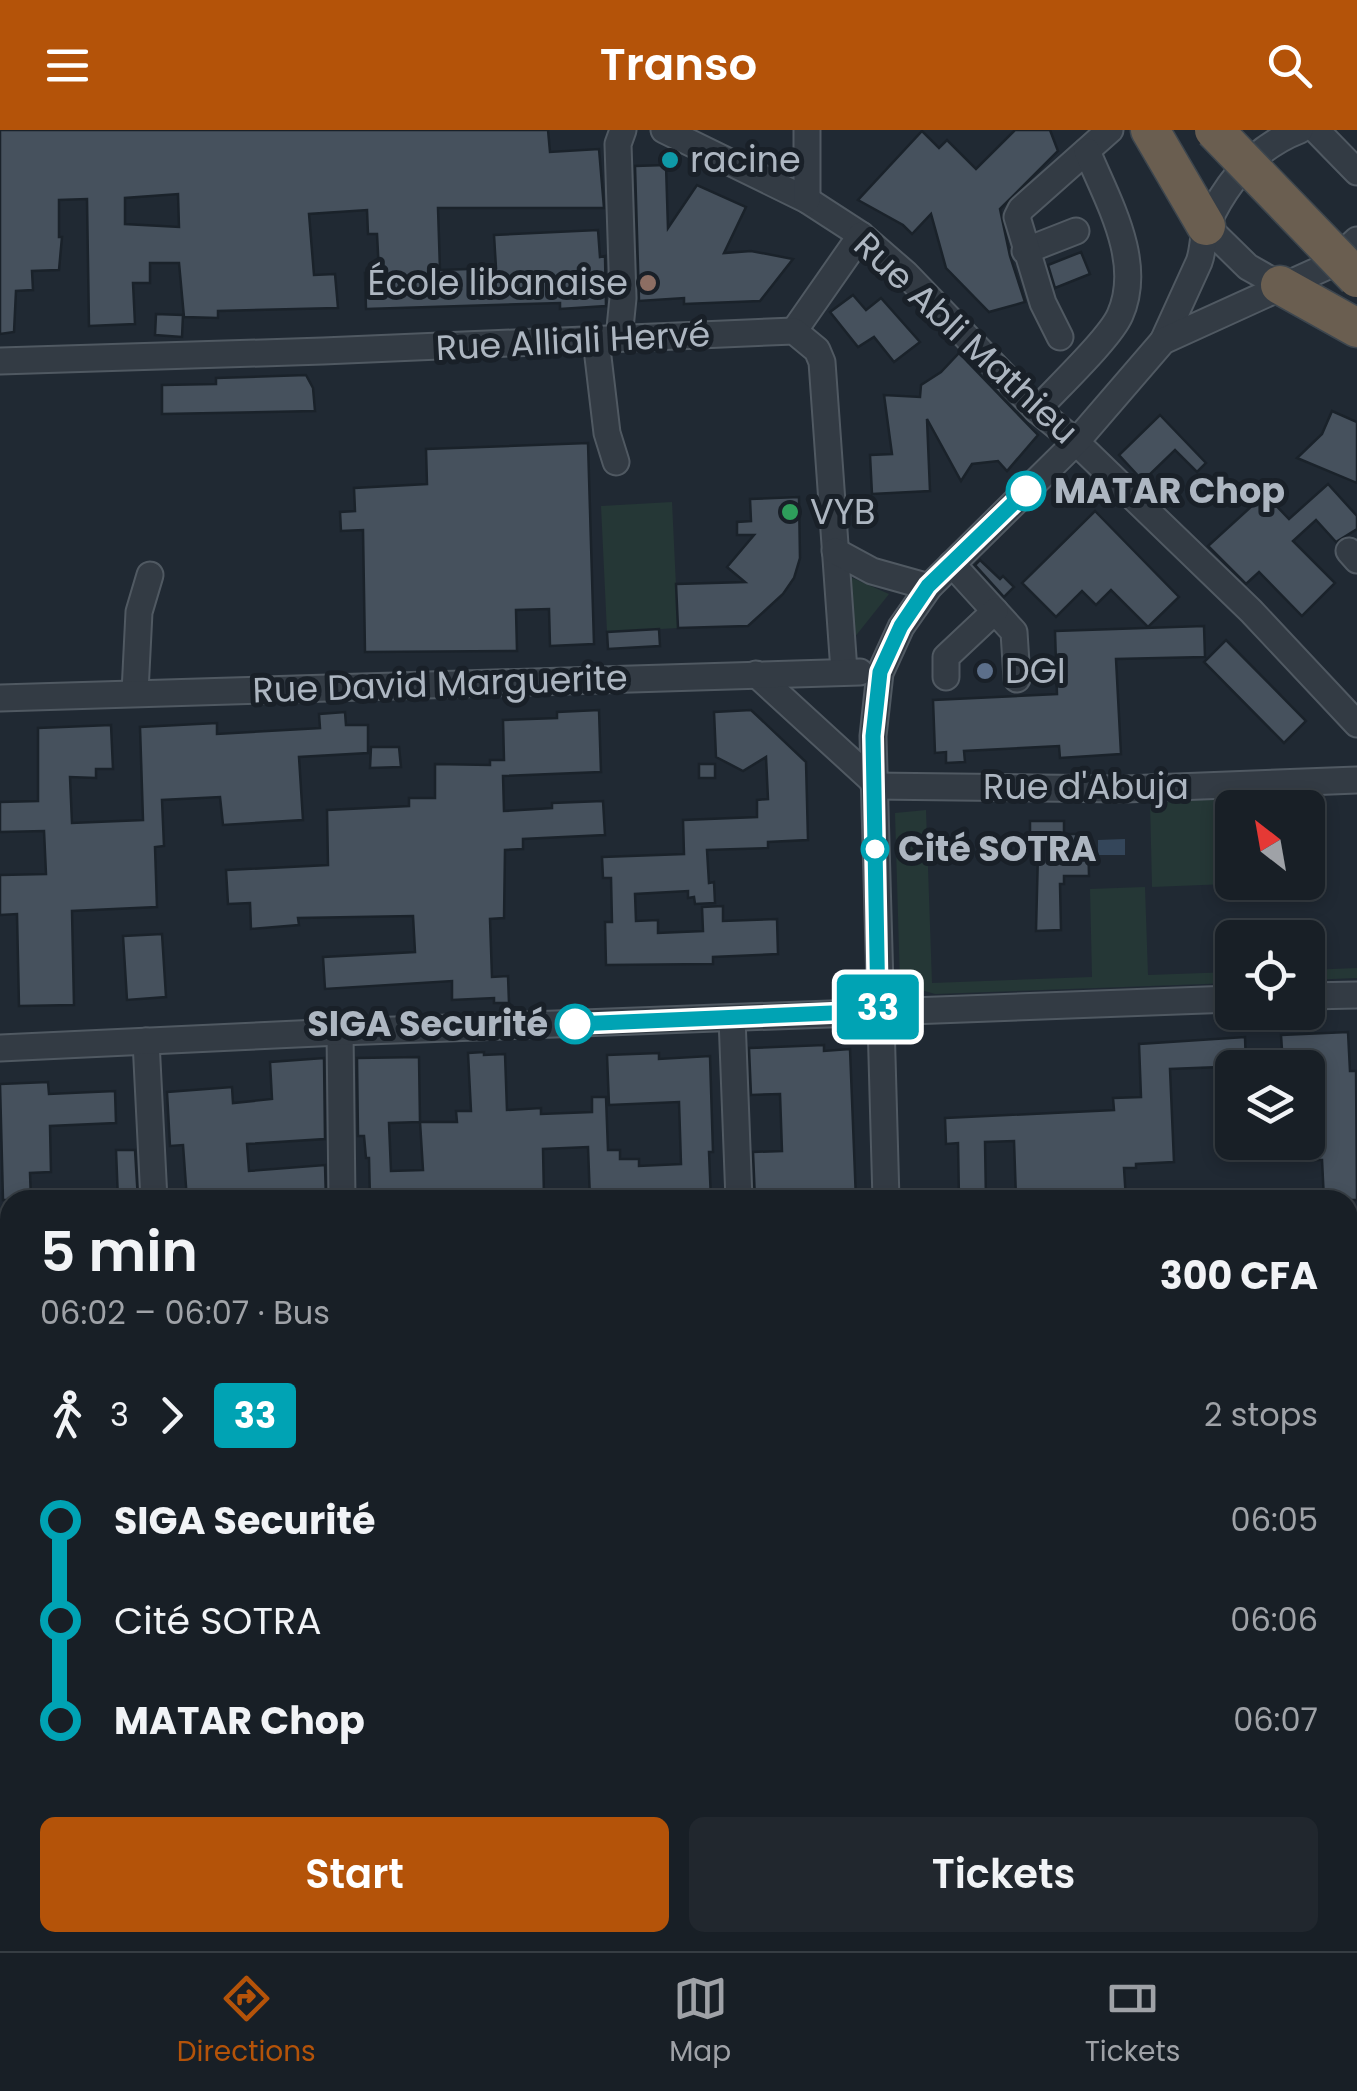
<!DOCTYPE html>
<html lang="en">
<head>
<meta charset="utf-8">
<style>
  body { margin:0; font-family:Poppins,sans-serif; background:#21272e; color:#f1f3f6; height:100vh; display:flex; flex-direction:column; font-size:38px; white-space:nowrap }
  * { box-sizing:border-box; margin:0 }
  p { font-size:32px; color:#9fa2a7 }
  .icon { flex:none; width:55px; height:55px; fill:none; stroke:currentColor; stroke-width:2; stroke-linecap:round; stroke-linejoin:round }
  .map { position:relative; flex:1; overflow:hidden }
  .drawer { position:absolute; left:0px; top:1060px; width:1358px; height:762px; display:flex; flex-direction:column; background:#181f26; border-radius:30px 30px 0 0; box-shadow:0 5px 15px #0003,0 0 0 2px #363d43 }
  .drawer>* { flex:none }
  .badge { padding:0 20px; border-radius:8px; font-size:35px; line-height:65px }
  .needle { width:65px; rotate:329deg }
  .buttons { position:absolute; left:1215px; top:660px; display:grid; gap:20px }
  .buttons a { display:grid; place-items:center; width:110px; height:110px; border-radius:15px; background:#181f26; box-shadow:0 5px 15px #0003,0 0 0 2px #363d43; font-size:50px }
  .map>.badge { position:absolute; translate:-50% -50%; box-shadow:0 0 0 5px #fff }
  .legs { display:flex; align-items:center; gap:15px; height:110px; padding:0 40px; font-size:32px }
  .legs p { margin-inline-start:auto }
  .headline { display:flex; align-items:center; justify-content:space-between; height:170px; padding:0 40px }
  h1 { font-size:55px; font-weight:600; line-height:75px }
  .cta { display:flex; gap:20px; margin-top:auto; padding:20px 40px }
  .cta a { flex:1; height:115px; border-radius:15px; background:#b45309; color:#fff; font-size:40px; font-weight:600; line-height:115px; text-align:center }
  .cta a+a { background:#21272e; color:#f1f3f6 }
  ul { padding:0 40px; list-style:none }
  li { display:flex; align-items:center; gap:35px; height:100px; font-size:38px }
  li i { display:grid; place-items:center; width:15px; height:100%; margin:0 12px; background:currentColor }
  li i::after { content:''; width:25px; height:25px; margin:-12px; border:8px solid; border-radius:50%; background:#181f26 }
  li p { margin-inline-start:auto }
  li:first-child i { background:linear-gradient(#0000 50%,currentColor 0) }
  li:last-child i { background:linear-gradient(currentColor 50%,#0000 0) }
  header { display:flex; justify-content:space-between; align-items:center; height:130px; padding:0 40px; background:#b45309; color:#fff; font-size:45px; font-weight:600 }
  .tabs { display:flex; justify-content:space-around; align-items:center; height:140px; border-top:2px solid #363d43; background:#181f26; font-size:28px; color:#9fa2a7 }
  .tabs a { display:grid; justify-items:center; gap:5px }
  .tabs .active { color:#b45309 }
  .map>svg:first-child { display:block }
</style>
</head>
<body>
<header><svg class="icon" aria-label="menu" viewBox="0 0 24 24"><path d="M4 6h16M4 12h16M4 18h16"/></svg>Transo<svg class="icon" aria-label="search" viewBox="0 0 24 24"><circle cx="10" cy="10" r="6"/><path d="M15 15l6 6"/></svg></header>
<div class="map">
<svg width="1357" height="1821" viewBox="0 0 1357 1821">
  <rect width="100%" height="100%" fill="#202933"/>
  <g fill="#253736">
    <path d="M672,372L678,498L607,502L601,376Z"/>
    <path d="M848,446L889,464L854,508Z"/>
    <path d="M1250,668V677L1232,678V752L1253,753L1152,757L1150,672Z"/>
    <path d="M926,680L932,853L1092,847L1090,759L1145,757L1148,845L1232,842V853L935,864L900,854L895,683Z"/>
    <path d="M1357,838V848L1308,850V840Z"/>
  </g>
  <path fill="#34465a" d="M1125,709V725H1098V710Z"/>
  <g fill="#46515d" stroke="#1a222a" stroke-width="2.5" fill-rule="evenodd">
    <path d="M0,0H548L550,22L599,19L604,78H438L440,140L496,138L494,105L598,100L600,127L605,126L606,176L560,179V173L366,179L365,143L379,142L377,104H368L367,80L309,84L314,145L335,144L338,178L218,181V188L184,187L179,133H150V153H133L135,194L89,196L87,69L59,70V107H62L59,140L32,141L33,160L16,161L14,202L0,204ZM178,64L179,97L125,94V68Z"/>
    <path d="M1015,0H1050L1058,21L1000,79L1010,126L1025,172L989,182L946,138L931,84L912,104L903,95L858,70L922,1L939,18L947,10L976,39Z"/>
    <path d="M666,35L668,98L697,55L746,77L724,123L751,121L793,129L760,171L684,174V168L639,171L635,36Z"/>
    <path d="M1081,122L1090,144L1055,158L1048,135Z"/>
    <path d="M853,165L866,180L881,168L920,212L894,232L874,207L858,217L830,182Z"/>
    <path d="M156,184L183,185L182,207L155,205Z"/>
    <path d="M959,223L1038,305L1007,341L998,331L972,334L961,351L927,289L930,361L872,364L870,325L892,324L884,265L920,267L921,255L941,242Z"/>
    <path d="M306,245L313,258L315,281L162,284V255L216,254V248Z"/>
    <path d="M1332,281L1357,292V353L1297,328L1322,304Z"/>
    <path d="M1160,285L1206,333L1197,342L1175,320L1143,351L1119,325Z"/>
    <path d="M588,313L594,514L550,516L549,479L516,480L517,521L365,522L363,400L341,401L340,382L355,381L354,358L427,354L426,319Z"/>
    <path d="M1328,354L1357,386V399L1336,412L1316,390L1293,411L1335,453L1302,486L1259,442L1246,454L1208,416L1265,364L1289,389Z"/>
    <path d="M799,367L800,428L794,448L783,464L748,496L678,498L676,454L745,452L727,437L754,405H737V392L751,391L750,369Z"/>
    <path d="M1095,381L1179,467L1148,497L1111,460L1096,475L1082,461L1056,487L1022,453Z"/>
    <path d="M980,430L1000,449L1003,446L1014,457L1004,467L975,435Z"/>
    <path d="M1204,496L1205,527L1116,529L1121,624L1060,628L1059,616L964,621L965,632L946,633V622L935,623L933,570L1057,564L1055,501Z"/>
    <path d="M659,499L660,516L608,519L607,502Z"/>
    <path d="M1226,510L1306,591L1284,613L1204,532Z"/>
    <path d="M599,580L601,642L503,646L504,681L552,678V673L603,671L605,705L523,709V719L505,720L504,788L490,789L492,847L508,846L509,873H494V868L452,870V851L325,859L323,827L415,822L413,786L298,788L299,795L251,799L250,773L228,774L226,740L328,735L327,680L409,676V668H435V634L490,635V630H504L503,590L557,588V582Z"/>
    <path d="M751,580L806,632L808,710L768,712V718L707,720L709,753L714,752L715,773L695,774L694,767L688,768V761L635,764L636,791L658,790V803L703,801L702,777L723,776V791L777,789L778,824L713,827V834L606,835L605,792H612L611,748H603L602,727L684,724L683,690L757,687V670L768,669L766,627L743,641L716,627L714,582Z"/>
    <path d="M345,582L346,595H368V623L299,627L303,690L223,695L220,667L162,670L164,716L155,717L157,777L72,781L74,875L19,876L17,784L0,785V745L46,744L44,701L0,702V672L38,671V598L111,595L113,639H96V648L70,647L72,693L143,690L140,597L217,593V604L320,598L319,584Z"/>
    <path d="M371,617H399L401,637L370,638Z"/>
    <rect x="699" y="634" width="16" height="14"/>
    <path d="M1030,691H1064V704H1088L1089,746H1064V754H1060L1061,800L1036,801L1038,723H1030Z"/>
    <path d="M162,804L166,867L127,870L123,806Z"/>
    <path d="M1348,902L1350,941H1356L1357,1070H1324L1322,1030H1310L1308,934L1283,935L1281,905Z"/>
    <path d="M1245,907L1246,936L1170,939L1174,1032L1136,1034V1038H1124L1126,1070H1088L1087,1065L1016,1068L1014,1011L985,1012L986,1070H959L958,1013L946,1014L945,988L1114,980L1113,968L1141,967L1139,914Z"/>
    <path d="M824,915V921L850,919L856,1070H755L753,1022L782,1021L780,964L751,965L749,918Z"/>
    <path d="M484,922V925L505,924L507,980L541,978V984L592,982V967H606L608,1020H620V1029H639V1036L681,1034L679,972L609,975L607,925L659,923V929L710,926L713,1022H709L711,1070H692V1066L663,1067V1070H590L588,1017L543,1019L544,1067L370,1070L369,1028H366L364,1006H358L357,928L419,927L420,992H457L456,981H471L468,923ZM420,992L423,1040L391,1041L389,993Z"/>
    <path d="M324,928L325,1009L247,1014L249,1041L325,1035L326,1070H187L183,1015L170,1016L167,962L232,957L233,973L272,969L270,932Z"/>
    <path d="M48,952L49,964L115,961L116,993L50,996L51,1042L30,1043L31,1070H3L0,954Z"/>
    <path d="M116,1020H135L138,1070H118Z"/>
  </g>
  <g fill="none" stroke-linecap="round" stroke-linejoin="round">
    <g stroke="#505962" stroke-width="29">
      <g id="minor">
        <path d="M664,0L807,70L861,105L906,144L1037,280L1076,312L1251,481L1357,594"/>
        <path d="M807,0V70"/>
        <path d="M1316,0L1357,42"/>
        <path d="M1206,96L1248,137L1280,155"/>
        <path d="M1025,121L1076,101"/>
        <path d="M794,201L861,105"/>
        <path d="M1060,207L1043,173L1017,87L1021,79L1110,0"/>
        <path d="M619,208L623,168L618,14L623,0"/>
        <path d="M596,210L607,303L616,332"/>
        <path d="M1163,211C1175,185 1187,158 1199,132C1204,119 1202,105 1208,93C1227,51 1256,17 1300,0"/>
        <path d="M0,231L323,221L794,201L817,220L822,232L844,541"/>
        <path d="M1037,280C1057,258 1110,208 1120,185C1144,131 1107,70 1087,21"/>
        <path d="M835,421L872,441L929,457"/>
        <path d="M1349,421L1357,430"/>
        <path d="M952,434L1014,502L1017,549"/>
        <path d="M756,544L874,652"/>
        <path d="M946,547V527L995,481"/>
        <path d="M135,562L139,482L150,445"/>
        <path d="M0,568L860,542"/>
        <path d="M874,656L1125,659L1357,650"/>
        <path d="M1308,866L1357,865"/>
        <path d="M732,888L739,1070"/>
        <path d="M340,902L342,1070"/>
        <path d="M146,911L154,1070"/>
        <path d="M0,918L340,902L1232,869"/>
        <path d="M886,1070L873,606L880,543L901,497L929,457L1076,312L1163,211L1330,135L1357,110"/>
        <path d="M1348,1130H1357"/>
        <path d="M0,1177L10,1176"/>
        <path d="M1348,1620H1357"/>
        <path d="M0,1681H10"/>
        <path d="M435,1812V1821"/>
        <path d="M608,1812V1821"/>
        <path d="M768,1812V1821"/>
        <path d="M914,1812L915,1821"/>
        <path d="M1068,1812V1821"/>
        <path d="M1248,1812V1821"/>
      </g>
    </g>
    <g stroke="#3d464e" stroke-width="41">
      <g id="highway">
        <path d="M1150,0L1206,96"/>
        <path d="M1280,155L1357,198"/>
      </g>
    </g>
    <use href="#minor" stroke="#333b44" stroke-width="25"/>
    <use href="#highway" stroke="#6a5e50" stroke-width="38"/>
    <g stroke="#3d464e" stroke-width="41" stroke-linecap="butt">
      <path id="highway-bridge" d="M1214,0L1357,148"/>
    </g>
    <use href="#highway-bridge" stroke="#6a5e50" stroke-width="38"/>
  </g>
  <g fill="none" stroke-linecap="round" stroke-linejoin="round">
    <g stroke="#fff" stroke-width="22">
      <path id="line-1" d="M575,894L878,881L873,606L880,542L901,496L928,456L1026,361"/>
    </g>
    <use href="#line-1" stroke="#00a3b4" stroke-width="15"/>
  </g>
  <circle fill="#0f9aa8" stroke="#192028" stroke-width="4" cx="670" cy="30" r="10"/>
  <circle fill="#8d6e63" stroke="#192028" stroke-width="4" cx="648" cy="153" r="10"/>
  <g fill="#fff" stroke="#00a3b4" stroke-width="5">
    <circle cx="1026" cy="361" r="18"/>
    <circle cx="875" cy="719" r="12"/>
    <circle cx="575" cy="894" r="18"/>
  </g>
  <circle fill="#2e9e5b" stroke="#192028" stroke-width="4" cx="790" cy="382" r="10"/>
  <circle fill="#5c6f8a" stroke="#192028" stroke-width="4" cx="985" cy="541" r="10"/>
  <g text-anchor="middle" stroke-width="10" stroke-linejoin="round" paint-order="stroke">
    <g font-size="35" fill="#adb6c1" stroke="#192028" text-anchor="start">
      <text x="690" y="42">racine</text>
      <text x="628" y="165" text-anchor="end">École libanaise</text>
      <text x="810" y="394">VYB</text>
      <text x="1005" y="553">DGI</text>
    </g>
    <g font-size="35" fill="#adb6c1" stroke="#192028">
      <text transform="translate(966 208) rotate(43)" y="12">Rue Abli Mathieu</text>
      <text transform="translate(573 211) rotate(-3)" y="12">Rue Alliali Hervé</text>
      <text transform="translate(440 554) rotate(-2)" y="12">Rue David Marguerite</text>
      <text x="1086" y="669">Rue d'Abuja</text>
    </g>
    <g font-size="35" font-weight="bold" fill="#adb6c1" stroke="#192028" text-anchor="start">
      <text x="1054" y="373">MATAR Chop</text>
      <text x="898" y="731">Cité SOTRA</text>
      <text x="548" y="906" text-anchor="end">SIGA Securité</text>
    </g>
  </g>
</svg>
<div class="buttons">
<a><svg class="needle" viewBox="-14 -14 28 28"><path d="M0-13l5 13h-10z" fill="#e53935"/><path d="M0 13l5-13h-10z" fill="#9fa2a7"/></svg></a>
<a><svg class="icon" aria-label="locate" viewBox="0 0 24 24"><circle cx="12" cy="12" r="6"/><path d="M12 2v4M12 18v4M2 12h4M18 12h4"/></svg></a>
<a><svg class="icon" aria-label="layers" viewBox="0 0 24 24"><path d="M12 4l9 5-9 5-9-5zM3 14l9 5 9-5"/></svg></a>
</div>
<b class="badge" style="left:878px;top:877px;background:#00a3b4;color:#fff">33</b>
<section class="drawer">
<div class="headline"><div><h1>5 min</h1><p>06:02 – 06:07 · Bus</p></div><b>300 CFA</b></div>
<div class="legs"><svg class="icon" aria-label="walk" viewBox="0 0 24 24"><circle cx="13" cy="4" r="2"/><path d="M13 8l-2 6 4 7M11 14l-3 7M7 12l3-4h3l4 4"/></svg>3<svg class="icon" aria-label="forward" viewBox="0 0 24 24"><path d="M9 5l7 7-7 7"/></svg><b class="badge" style="background:#00a3b4;color:#fff">33</b><p>2 stops</p></div>
<ul>
<li><i style="color:#00a3b4"></i><b>SIGA Securité</b><p>06:05</p></li>
<li><i style="color:#00a3b4"></i><span>Cité SOTRA</span><p>06:06</p></li>
<li><i style="color:#00a3b4"></i><b>MATAR Chop</b><p>06:07</p></li>
</ul>
<div class="cta"><a>Start</a><a>Tickets</a></div>
</section>
</div>
<nav class="tabs">
<a class="active"><svg class="icon" aria-label="directions" viewBox="0 0 24 24"><path d="M12 3l9 9-9 9-9-9zM9 14v-3h6M13 9l2 2-2 2"/></svg>Directions</a>
<a><svg class="icon" aria-label="map" viewBox="0 0 24 24"><path d="M3 6l6-2 6 2 6-2v14l-6 2-6-2-6 2zM9 4v14M15 6v14"/></svg>Map</a>
<a><svg class="icon" aria-label="tickets" viewBox="0 0 24 24"><path d="M3 7h18v10H3zM15 7v10"/></svg>Tickets</a>
</nav>
</body>
</html>
